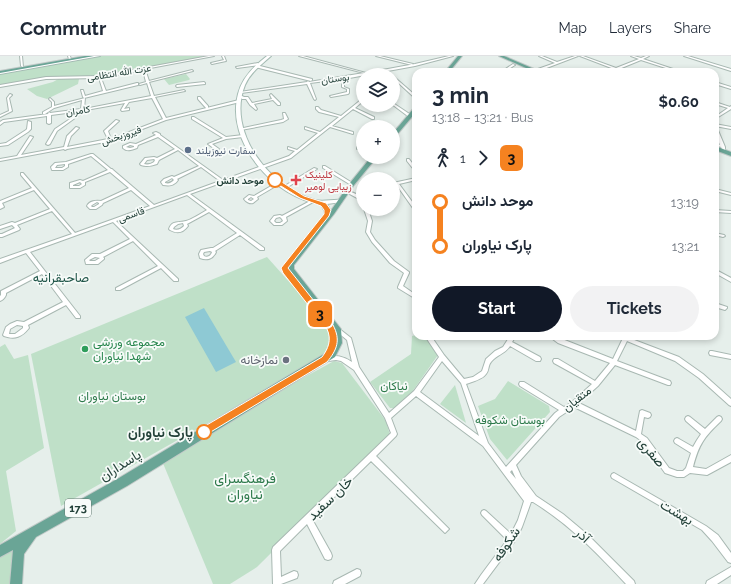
<!DOCTYPE html>
<html lang="en">
<head>
<meta charset="utf-8">
<style>
  body { margin:0; font-family:Raleway,Vazirmatn,sans-serif; background:#f2f2f3; color:#1f2937; height:100vh; display:flex; flex-direction:column; font-size:15px; white-space:nowrap }
  * { box-sizing:border-box; margin:0 }
  p { font-size:13px; color:#747a83 }
  .icon { flex:none; width:22px; height:22px; fill:none; stroke:currentColor; stroke-width:2; stroke-linecap:round; stroke-linejoin:round }
  .map { position:relative; flex:1; overflow:hidden }
  .details { position:absolute; left:412px; top:12px; width:307px; height:272px; display:flex; flex-direction:column; background:#fff; border-radius:12px; box-shadow:0 2px 6px #0003 }
  .details>* { flex:none }
  .badge { padding:0 8px; border-radius:6px; font-size:14px; line-height:26px }
  .fabs { position:absolute; left:356px; top:12px; display:grid; gap:8px }
  .fabs a { display:grid; place-items:center; width:44px; height:44px; border-radius:50%; background:#fff; box-shadow:0 2px 6px #0003; font-size:20px }
  .map>.badge { position:absolute; translate:-50% -50%; box-shadow:0 0 0 2px #fff }
  .legs { display:flex; align-items:center; gap:6px; height:44px; padding:0 20px; font-size:13px }
  .legs p { margin-inline-start:auto }
  .head { display:flex; align-items:center; justify-content:space-between; height:68px; padding:0 20px }
  h1 { font-size:22px; font-weight:700; line-height:30px }
  .cta { display:flex; gap:8px; margin-top:auto; padding:8px 20px }
  .cta a { flex:1; height:46px; border-radius:24px; background:#111827; color:#fff; font-size:16px; font-weight:700; line-height:46px; text-align:center }
  .cta a+a { background:#f2f2f3; color:#1f2937 }
  ul { padding:0 20px; list-style:none }
  li { display:flex; align-items:center; gap:14px; height:44px; font-size:15px }
  li i { display:grid; place-items:center; width:6px; height:100%; margin:0 5px; background:currentColor }
  li i::after { content:''; width:10px; height:10px; margin:-5px; border:3px solid; border-radius:50%; background:#fff }
  li p { margin-inline-start:auto }
  li:first-child i { background:linear-gradient(#0000 50%,currentColor 0) }
  li:last-child i { background:linear-gradient(currentColor 50%,#0000 0) }
  header { display:flex; align-items:center; gap:24px; box-sizing:border-box; height:56px; padding:0 20px; background:#fff; border-bottom:1px solid #e0e1e3 }
  header strong { font-size:19px }
  nav { display:flex; gap:22px; margin-inline-start:auto; font-size:14px }
  .map>svg:first-child { display:block }
</style>
</head>
<body>
<header>
<strong>Commutr</strong>
<nav><a>Map</a><a>Layers</a><a>Share</a></nav>
</header>
<div class="map">
<svg width="731" height="528" viewBox="0 0 731 528">
  <rect width="100%" height="100%" fill="#e6efeb"/>
  <g fill="#bfe0c8">
    <path d="M100,0H207L100,20L47,21L0,30V17Z"/>
    <path d="M186,18L190,23L189,24L169,29L164,23Z"/>
    <path d="M60,22L79,23L78,28L47,43L37,40L27,33L53,26Z"/>
    <path d="M267,201L325,266L333,278L331,292L321,303L61,450L31,298Z"/>
    <path d="M416,279V280H425L438,299L412,336L394,352H390L370,326L411,298L412,280Z"/>
    <path d="M5,288L14,303L28,299L44,392L6,415L16,475L0,488V291Z"/>
    <path d="M334,305L342,307L386,365L390,379L257,511L230,528H213L160,400Z"/>
    <path d="M508,325L549,350L550,356L507,404L490,383L478,350L495,343Z"/>
    <path d="M455,329L466,367L440,348Z"/>
    <path d="M19,488C10,503 10,511 11,528H0V498Z"/>
  </g>
  <path fill="#8ec9d4" d="M204,252L236,306L216,316L185,261Z"/>
  <g fill="none" stroke-linecap="round" stroke-linejoin="round">
    <g stroke="#a8b8b2" stroke-width="2">
      <g id="minor">
        <path d="M20,0H22L23,11L21,10Z"/>
        <path d="M68,0H70L71,3H69Z"/>
        <path d="M209,0H214L145,13L149,25L192,14L193,15L149,26L154,40L184,34L185,35L155,41L166,62L239,44H240V46L166,64L111,85L67,93L65,94L64,93L0,105V103L17,100L30,80L33,81L21,99L64,91L67,80L76,71L79,72L71,80L67,91L108,83L104,75L116,64L119,65L108,75L111,83L163,63L152,42L129,46L124,53L129,52V54L122,55L121,54L125,47L86,54L57,75L50,88L48,89L46,88L55,73L82,55L51,59V67L49,68L47,67V60L4,66L0,69V66L3,64L48,58L49,56L50,57L81,53L82,44L54,52L45,58H43V56L52,51V46L49,43L50,42L54,46V50L85,42L84,53L151,40L147,27L140,29L139,28L146,26L143,14L101,22L106,35L137,27H138V29L84,42L83,41L81,34H83L85,40L103,35L99,22L46,23L0,31V29L46,21L100,20Z"/>
        <path d="M222,0H224L226,5L212,8L211,7L224,4Z"/>
        <path d="M299,0H303L366,17L415,8L449,0H453L415,10L344,23V31L349,33V37L348,38L331,41L330,40L347,36V33L342,31V23L310,27L316,43L315,44L314,43L307,28L241,37L240,36L307,26L308,25L309,26L364,17Z"/>
        <path d="M376,0H380L413,8L412,9Z"/>
        <path d="M539,0H542L557,6L575,0H578L536,16L535,14L555,7Z"/>
        <path d="M580,0H583L616,12L639,3L631,0H634L641,2L646,0H649L643,3L682,16H678L641,4L619,13L626,16H623L617,14L611,16H608L614,13Z"/>
        <path d="M684,0H688L731,13V15Z"/>
        <path d="M258,7L259,9L237,12L236,11Z"/>
        <path d="M513,8L515,9L504,16H501Z"/>
        <path d="M256,9L312,23V24L311,25L255,11Z"/>
        <path d="M393,20L416,40V43L393,22Z"/>
        <path d="M204,26L205,27V28L177,31L176,30L177,29Z"/>
        <path d="M715,26L731,31V33L715,28Z"/>
        <path d="M10,38L12,39L9,42L12,55L0,61V59L9,55L7,42Z"/>
        <path d="M271,38L280,47V49H278L273,44L254,48L257,53L256,54L250,49L246,43H242L239,40L240,39L244,41H248L252,47L272,43L270,39Z"/>
        <path d="M198,41H200L208,50V52H206L198,43Z"/>
        <path d="M362,43H363V45L355,52L374,61V63H372L353,53L332,70L353,76V78L330,71L291,102L190,138L264,192V194H260L240,179L215,195L216,196C213,203 207,205 200,202L199,198L201,194L211,192H213L237,177L209,156L187,168L188,170C183,177 177,178 170,174L169,173C172,164 179,167 186,165C191,164 202,157 207,154L187,139L116,165L178,223V225H174L161,212L120,234H116V232L158,210L133,185L103,201L104,202V203L98,208H86L85,204L92,198H100L130,183L113,166L30,196L80,260V262H76L66,249L28,269L29,272C22,281 15,284 4,280L3,279L6,271L10,268L17,265L24,266L63,246L42,218L6,237V239C5,241 3,244 0,245V240L1,239V235L40,215L26,197L0,207V203L72,178L52,155L17,169L20,173L19,174L2,181H0V178H2L15,172L12,169L0,173V170L12,166L15,167L50,153L34,134L2,147L4,151L0,153V145L32,132L21,119V117H23L75,177L150,150L131,134L103,147L102,149L96,153H90L87,150C89,145 96,144 101,145L129,132L110,116L85,126V129L80,132H70V127L80,124L83,125L108,114L91,100L68,108V111L63,114H52L51,111L55,107L66,106L91,98H93L111,113H112L113,114L154,149L220,125L201,111L177,123L178,124C174,130 169,130 163,129L161,126L164,123L172,120L174,121L199,110L178,94L159,104L157,108C151,110 147,111 141,109L140,108L145,102L154,101L157,102L175,93L158,81L138,89L137,92C132,94 127,96 123,92V90L130,87L136,88L156,79L153,77L156,76L160,78V79L223,124L289,100L295,95L288,93V91L297,94L318,77L305,73V71L320,76L339,61L319,56L316,53V51H318L321,54L341,60ZM130,89L134,90V91L130,92L126,91ZM154,103L155,104L154,106C151,108 148,109 144,108L147,104ZM65,108V110L62,112H55L57,109ZM172,122L174,124C171,127 169,128 165,127V126ZM80,126L82,128L79,130H73V129ZM97,146L99,147V148L94,151H92L91,150L92,149ZM183,167L184,170C181,173 177,175 173,173L174,171L178,168ZM210,195L212,196C211,200 207,202 204,200L203,198L204,196ZM95,201L100,202L95,205H90L89,204ZM17,269L23,270V272L15,278H9L10,273Z"/>
        <path d="M715,46L730,51L731,50V53L715,63V61L728,52L715,48Z"/>
        <path d="M393,47L411,59V61H409L393,49Z"/>
        <path d="M283,57H285L288,63L283,66L241,74L239,73L281,64L284,63Z"/>
        <path d="M192,61H194L226,81L243,79L245,80L243,81L226,83L212,88L219,93L216,94L208,88L223,82L192,63Z"/>
        <path d="M28,65L31,66V73L28,76L8,89L0,90V88L6,87L26,74L27,73Z"/>
        <path d="M715,68L731,71V73L715,70Z"/>
        <path d="M715,71L717,72L725,91V96H723L721,91L715,89V87L720,89L715,76Z"/>
        <path d="M357,91L363,92V94L357,93Z"/>
        <path d="M407,103H409L416,112V115H415L407,105Z"/>
        <path d="M323,110H325L354,128L353,129H351L323,112Z"/>
        <path d="M314,112L317,113L286,132H284L283,131Z"/>
        <path d="M416,122V124L399,128L416,151V155H415L396,128L393,129V127Z"/>
        <path d="M278,126H279L281,127L257,141L258,143L253,147C250,148 246,146 244,143L249,139L254,140ZM251,141L254,143L251,145L248,144V143Z"/>
        <path d="M715,133L731,137V139L715,135Z"/>
        <path d="M346,134C349,135 359,139 362,141C363,144 363,145 363,148H362L359,143L346,136Z"/>
        <path d="M312,144H313L315,145L286,161L287,165L282,169H274L270,165L274,160L280,159L282,160ZM280,161L282,163L283,165L280,167H276L274,165L276,162Z"/>
        <path d="M364,153H368L372,165L370,176L375,184L394,205L409,216V217L403,230L416,239V243L398,232V231L404,217L390,207L372,186L366,176L368,165Z"/>
        <path d="M715,154L731,155V157L715,156Z"/>
        <path d="M715,177L724,179L725,180L723,181L715,179Z"/>
        <path d="M716,214L731,222V226L715,217V215Z"/>
        <path d="M715,247L727,251V252L725,254L715,251Z"/>
        <path d="M337,271L351,282L359,311L389,357L414,335L439,301L425,280H431L444,299L464,323L473,321L482,315L486,303L495,295L503,291L510,280H516L512,286L540,301L541,303L540,305H536L510,290C505,298 496,299 491,306C488,309 489,315 486,318C483,323 472,326 466,328L488,387L506,411L555,357L559,354L520,330L519,328L520,326H524L564,351L572,346L592,328L554,307L553,305L554,303H558L595,325L610,307L558,287L550,281L549,280H556L562,283L613,303L624,280H630L629,282L679,301L703,318L731,343V350L729,349L699,322L675,305L627,285L617,305L670,325L671,327L670,329H668L615,309L598,330L579,347L636,375L640,355L642,354L650,357L651,359L650,361L648,362L644,361L641,378L647,382L669,412L677,415H683L686,412L691,397L675,387L674,385L675,383L677,382L679,383L693,391L697,384L701,378L686,365L685,363L686,361L688,360L690,361L705,373L717,361L719,360L721,361L722,363L721,365C704,381 699,388 693,411L706,413L731,399V406L707,419L690,417L684,421H677L665,417L643,386L636,381L574,351L559,361L516,409L521,420L536,440L563,458L588,479L634,525L635,528H626C597,497 569,468 533,446H531L522,471L515,485L483,528H475L481,519L507,484L482,459L481,457L482,455L484,454L486,455L511,478L518,464L524,445L483,390L416,340L391,362L397,378L396,380L376,400L449,473L445,477L443,475L371,405L312,463L331,497L332,500L331,503L328,504L325,503L307,468L280,495L281,521L294,515L297,516L298,519L297,522L281,528H273L272,494L273,491L391,377L385,362L354,314L341,305L336,304L328,305H326L325,303L326,301C336,299 343,300 352,306L347,284L335,274L334,273L335,272ZM442,305L461,327L479,380L420,336ZM512,414L516,423L510,416Z"/>
        <path d="M710,295H712L731,299V303L710,299L709,297Z"/>
        <path d="M614,417L706,470L718,479L731,497V507L728,506L712,485L702,474L612,422L611,420L612,418Z"/>
        <path d="M731,511V519L717,528H706L707,525Z"/>
        <path d="M357,513L360,514L361,517L360,520L345,528H333L334,525Z"/>
      </g>
    </g>
    <g stroke="#a4bbb3" stroke-width="2">
      <g id="secondary">
        <path d="M92,0H100L0,18V16Z"/>
        <path d="M267,0H271C261,9 250,17 245,29C226,76 270,132 315,144C324,146 333,143 342,144V146L327,148L330,154L329,159H325L324,154L321,148C275,143 225,86 238,38C242,22 254,10 267,0Z"/>
      </g>
    </g>
    <g stroke="#c2cac8" stroke-width="2">
      <g id="primary">
        <path d="M85,0H94L0,17V15Z"/>
        <path d="M458,0H462L449,16H445Z"/>
        <path d="M499,0H504L541,16H535Z"/>
        <path d="M414,52H416V56L395,81L393,82V77Z"/>
        <path d="M715,90L731,96V100L715,94Z"/>
        <path d="M371,101H377L354,129L334,158L294,209V213L341,273L342,287L335,301L127,430L36,481L24,498L22,528H10L13,494L0,501V489L119,422L329,295L334,287L333,274L288,216L286,209L330,156L350,127Z"/>
      </g>
    </g>
    <use href="#minor" fill="#fff" fill-rule="evenodd"/>
    <use href="#secondary" fill="#fff" fill-rule="evenodd"/>
    <use href="#primary" fill="#6aa596" fill-rule="evenodd"/>
  </g>
  <path fill="#f58220" stroke="#fff" d="M273,123H277L304,140L326,147L331,154L329,160L288,212L333,269C341,284 337,294 327,306L204,380L200,379L199,376L200,373L322,301C328,293 332,284 327,273L283,217L281,212L324,158V154L321,150L300,142L273,125Z"/>
  <circle fill="#5c6f8a" stroke="#f7fbf9" stroke-width="1.5" cx="188" cy="94" r="4"/>
  <g fill="#fff" stroke="#f58220" stroke-width="2">
    <circle cx="275" cy="124" r="7"/>
    <circle cx="204" cy="376" r="7"/>
  </g>
  <path fill="#e0444e" stroke="#f7fbf9" stroke-width="1.5" d="M294 118h4v4h4v4h-4v4h-4v-4h-4v-4h4z"/>
  <circle fill="#2e9e5b" stroke="#f7fbf9" stroke-width="1.5" cx="85" cy="293" r="4"/>
  <circle fill="#6b7280" stroke="#f7fbf9" stroke-width="1.5" cx="286" cy="304" r="4"/>
  <g text-anchor="middle" stroke-width="3.5" stroke-linejoin="round" paint-order="stroke">
    <g font-size="10" fill="#24423a" stroke="#f7fbf9">
      <text transform="translate(119 16) rotate(-9)" y="4">عزت الله انتظامی</text>
      <text transform="translate(335 22) rotate(-8)" y="4">بوستان</text>
      <text transform="translate(78 54) rotate(-8)" y="4">کامران</text>
      <text transform="translate(121 79) rotate(-19)" y="4">فیروزبخش</text>
      <text transform="translate(131 158) rotate(-20)" y="4">قاسمی</text>
    </g>
    <g font-size="10" fill="#4e5e75" stroke="#f7fbf9" text-anchor="start">
      <text x="196" y="98">سفارت نیوزیلند</text>
    </g>
    <g font-size="10" fill="#be3a42" stroke="#f7fbf9" text-anchor="start">
      <text x="305" y="122">کلینیک<tspan x="305" dy="12">زیبایی لومیر</tspan></text>
    </g>
    <g font-size="10" font-weight="bold" fill="#24423a" stroke="#f7fbf9" text-anchor="end">
      <text x="264" y="128">موحد دانش</text>
    </g>
    <rect fill="#f7fbf9" stroke="#637a73" stroke-width="1" x="65" y="443" width="26" height="18" rx="3"/>
    <g font-size="11" font-weight="bold" fill="#24423a">
      <text x="78" y="456">173</text>
    </g>
    <g font-size="12" fill="#27864d" stroke="#f7fbf9" text-anchor="start">
      <text x="93" y="290">مجموعه ورزشی<tspan x="93" dy="14">شهدا نیاوران</tspan></text>
    </g>
    <g font-size="12" fill="#5b616d" stroke="#f7fbf9" text-anchor="end">
      <text x="278" y="308">نمازخانه</text>
    </g>
    <g font-size="12" fill="#2d7a4b" stroke="#f7fbf9">
      <text x="394" y="334">نیاکان</text>
      <text x="112" y="344">بوستان نیاوران</text>
      <text x="510" y="368">بوستان شکوفه</text>
    </g>
    <g font-size="12" fill="#24423a" stroke="#f7fbf9">
      <text transform="translate(577 343) rotate(-39)" y="4">متقیان</text>
    </g>
    <g font-size="13" fill="#1f5548" stroke="#f7fbf9">
      <text x="61" y="226">صاحبقرانیه</text>
    </g>
    <g font-size="14" font-weight="bold" fill="#24423a" stroke="#f7fbf9" text-anchor="end">
      <text x="193" y="381">پارک نیاوران</text>
    </g>
    <g font-size="14" fill="#24423a" stroke="#f7fbf9">
      <text transform="translate(652 396) rotate(50)" y="5">صفری</text>
      <text transform="translate(120 409) rotate(-32)" y="5">پاسداران</text>
      <text transform="translate(330 442) rotate(-44)" y="5">خان سفید</text>
      <text transform="translate(677 456) rotate(31)" y="5">بهشت</text>
      <text transform="translate(583 479) rotate(43)" y="5">آذر</text>
      <text transform="translate(506 488) rotate(-56)" y="5">شکوفه</text>
    </g>
    <g font-size="14" fill="#2d7a4b" stroke="#f7fbf9">
      <text x="245" y="427">فرهنگسرای<tspan x="245" dy="16">نیاوران</tspan></text>
    </g>
  </g>
</svg>
<div class="fabs">
<a><svg class="icon" aria-label="layers" viewBox="0 0 24 24"><path d="M12 4l9 5-9 5-9-5zM3 14l9 5 9-5"/></svg></a>
<a>+</a>
<a>−</a>
</div>
<b class="badge" style="left:320px;top:258px;background:#f58220;color:#111">3</b>
<section class="details">
<div class="head"><div><h1>3 min</h1><p>13:18 – 13:21 · Bus</p></div><b>$0.60</b></div>
<div class="legs"><svg class="icon" aria-label="walk" viewBox="0 0 24 24"><circle cx="13" cy="4" r="2"/><path d="M13 8l-2 6 4 7M11 14l-3 7M7 12l3-4h3l4 4"/></svg>1<svg class="icon" aria-label="forward" viewBox="0 0 24 24"><path d="M9 5l7 7-7 7"/></svg><b class="badge" style="background:#f58220;color:#111">3</b></div>
<ul>
<li><i style="color:#f58220"></i><b>موحد دانش</b><p>13:19</p></li>
<li><i style="color:#f58220"></i><b>پارک نیاوران</b><p>13:21</p></li>
</ul>
<div class="cta"><a>Start</a><a>Tickets</a></div>
</section>
</div>
</body>
</html>
